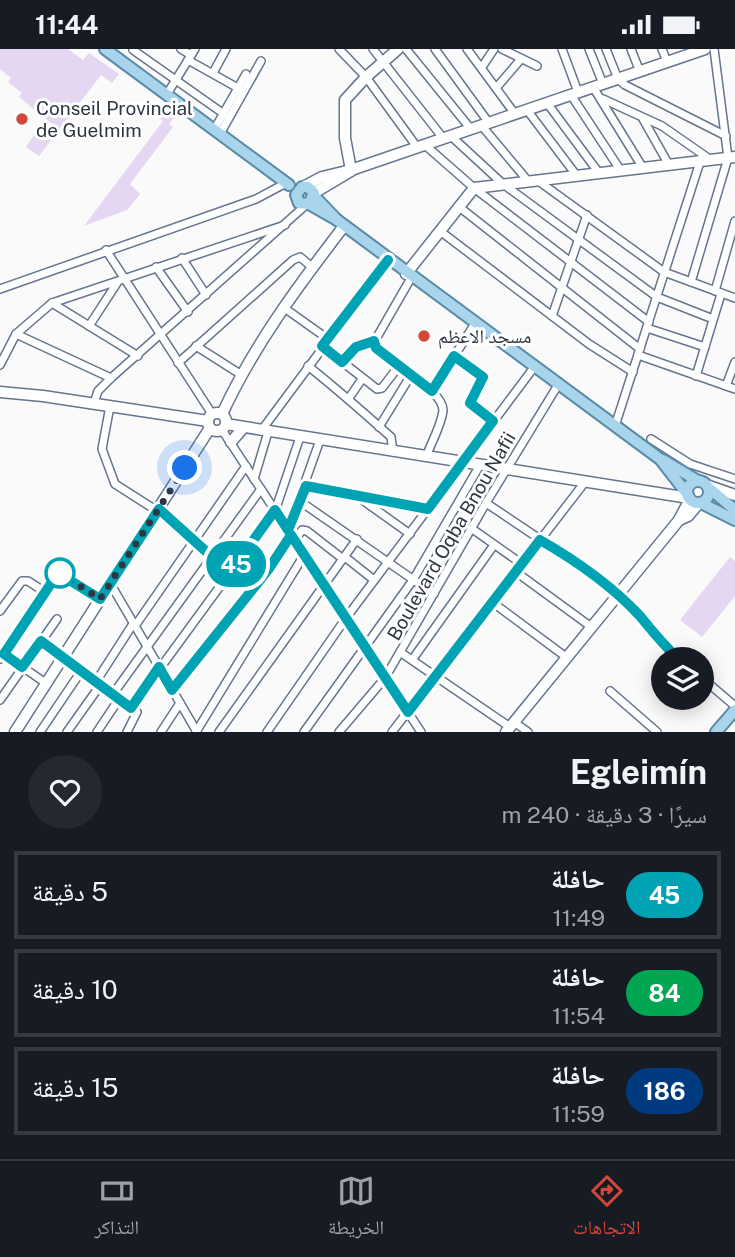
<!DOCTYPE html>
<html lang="ar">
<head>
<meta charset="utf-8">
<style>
  body { margin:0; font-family:"Public Sans","Noto Naskh Arabic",sans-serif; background:#242831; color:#f1f3f6; direction:rtl; height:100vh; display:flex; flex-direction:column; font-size:26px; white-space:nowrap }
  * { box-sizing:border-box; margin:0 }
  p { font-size:23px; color:#9ea1a6 }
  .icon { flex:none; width:38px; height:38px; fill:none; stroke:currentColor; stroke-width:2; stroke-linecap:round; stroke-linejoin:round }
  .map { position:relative; height:683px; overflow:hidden; direction:ltr }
  .side { display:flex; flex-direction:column; background:#171b24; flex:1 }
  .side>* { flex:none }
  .badge { padding:0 14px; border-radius:23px; font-size:24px; line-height:46px }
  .tools { position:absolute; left:651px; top:598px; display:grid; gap:14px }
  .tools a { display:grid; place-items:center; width:63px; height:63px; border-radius:50%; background:#171b24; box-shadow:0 4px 18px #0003; font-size:35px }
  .you { position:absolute; width:35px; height:35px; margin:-18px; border:5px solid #fff; border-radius:50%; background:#1a73e8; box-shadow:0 0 0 10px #1a73e833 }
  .map>.badge { position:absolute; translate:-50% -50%; box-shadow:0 0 0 4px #fff }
  .round { display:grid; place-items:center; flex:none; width:74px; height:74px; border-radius:37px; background:#242831 }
  .summary { display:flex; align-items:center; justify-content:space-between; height:119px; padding:0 28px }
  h1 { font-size:33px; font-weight:700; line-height:52px }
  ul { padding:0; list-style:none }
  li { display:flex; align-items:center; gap:21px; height:88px; margin:0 14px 10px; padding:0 14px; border:4px solid #363941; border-radius:0px }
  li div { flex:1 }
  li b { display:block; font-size:26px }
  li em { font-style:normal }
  li .badge { min-width:77px; font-weight:700; text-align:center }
  .status { display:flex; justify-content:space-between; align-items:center; height:49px; padding:0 35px; background:#171b24; direction:ltr }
  .status svg { height:19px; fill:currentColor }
  .tab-bar { display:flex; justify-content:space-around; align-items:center; height:98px; border-top:2px solid #363941; background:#171b24; font-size:19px; color:#9ea1a6 }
  .tab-bar a { display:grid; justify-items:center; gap:4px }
  .tab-bar .on { color:#d44639 }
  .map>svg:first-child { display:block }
</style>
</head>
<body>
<div class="status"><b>11:44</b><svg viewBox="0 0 49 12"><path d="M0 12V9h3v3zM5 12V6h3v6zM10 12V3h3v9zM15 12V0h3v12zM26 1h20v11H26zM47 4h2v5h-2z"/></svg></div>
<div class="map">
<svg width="735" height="683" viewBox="0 0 735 683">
  <rect width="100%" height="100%" fill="#fafafa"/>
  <g fill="#e5d6f1">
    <path d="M0,0H68L83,11L89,4L119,25L112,34L101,26L39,107L26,98L39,79L46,83L52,75L19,48L22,44L8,33L11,29L0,20Z"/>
    <path d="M159,55L175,67L169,75L173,78L130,135L140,145L127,161L84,177L163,72L153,64Z"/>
    <path d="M730,508L735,512V547L702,588L680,571Z"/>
  </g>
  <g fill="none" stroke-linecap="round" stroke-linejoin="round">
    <g stroke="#65758e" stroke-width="10">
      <g id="street">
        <path d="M181,0L191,6"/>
        <path d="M339,0L366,28L417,98"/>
        <path d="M373,0L443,89"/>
        <path d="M406,0L470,79"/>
        <path d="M435,0L489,74"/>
        <path d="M467,0L515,65"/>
        <path d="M502,0L537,17"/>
        <path d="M562,0L578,43"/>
        <path d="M589,0L603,35"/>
        <path d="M606,0L618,30L625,36L726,87"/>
        <path d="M631,0L640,23"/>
        <path d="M662,0L667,13"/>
        <path d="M133,1L224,65"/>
        <path d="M188,11L238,39"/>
        <path d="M482,18L494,0"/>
        <path d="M213,24L226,0"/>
        <path d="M497,38L521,10"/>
        <path d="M593,38L643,119"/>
        <path d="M167,45L195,0"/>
        <path d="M571,46L621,122"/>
        <path d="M603,50L662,77L711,111"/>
        <path d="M547,54L599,124"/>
        <path d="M527,61L577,127"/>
        <path d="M643,70L669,116"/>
        <path d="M481,76L528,132"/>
        <path d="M214,81L246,25"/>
        <path d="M220,85L261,12"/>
        <path d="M451,87L503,135L657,248L713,270"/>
        <path d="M425,96L474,139L649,273"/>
        <path d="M537,131L664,223L735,249"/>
        <path d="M458,157L640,300"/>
        <path d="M440,182L589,295L633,323"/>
        <path d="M106,201L212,365"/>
        <path d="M182,209L206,246"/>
        <path d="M156,218L188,263"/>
        <path d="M411,229L373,295C386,313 444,340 443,362C441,377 431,394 426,408"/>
        <path d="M691,233L728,109L714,0"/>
        <path d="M0,240L256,150L286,134"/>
        <path d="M715,242L735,172"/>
        <path d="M52,254L138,307"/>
        <path d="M283,258L328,290"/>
        <path d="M552,267L587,166"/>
        <path d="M89,277L117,234"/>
        <path d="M647,279L705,298"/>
        <path d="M16,285L111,329"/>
        <path d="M196,297L240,325"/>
        <path d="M322,297L377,340L382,339L399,317"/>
        <path d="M638,306L735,340"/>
        <path d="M454,307L483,328L470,354L493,372"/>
        <path d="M342,313L356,298L374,292"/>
        <path d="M178,314L293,211L300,208L312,218"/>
        <path d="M0,316L16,285L52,254L285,176"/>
        <path d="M308,317C337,340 363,363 391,388L393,403"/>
        <path d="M696,327L721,245"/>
        <path d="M726,337L735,313"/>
        <path d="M432,342L476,273"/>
        <path d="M349,349L362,330"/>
        <path d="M94,354L98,342L111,329L306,156"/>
        <path d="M110,357L102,400L115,435L151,458L166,463L230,524"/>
        <path d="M615,377L700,113"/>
        <path d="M379,378L411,326"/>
        <path d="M222,381L421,683"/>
        <path d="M261,382L388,211"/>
        <path d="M651,390L690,415L735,430"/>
        <path d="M254,430L268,383"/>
        <path d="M306,437L354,445L410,485"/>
        <path d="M358,446L428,460"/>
        <path d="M301,453L434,545"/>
        <path d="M486,454L592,525L638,565L660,595L680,611"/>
        <path d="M471,479L522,515"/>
        <path d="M288,481L320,391"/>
        <path d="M295,491L302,481L307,482L343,510"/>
        <path d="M345,508L374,531"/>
        <path d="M516,523L590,577"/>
        <path d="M110,534L197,683"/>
        <path d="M492,553L566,608"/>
        <path d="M0,562L22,532H28L45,543"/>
        <path d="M135,577L246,417"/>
        <path d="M41,592L137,663L127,683"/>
        <path d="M1,603L47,635"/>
        <path d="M400,603L510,678"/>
        <path d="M0,610L59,524L100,550"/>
        <path d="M412,611L494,496"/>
        <path d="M702,629L735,657"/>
        <path d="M97,631L133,575"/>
        <path d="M172,641L268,521L291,486"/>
        <path d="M610,642L657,683"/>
        <path d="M113,645L261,440"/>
        <path d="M0,651L57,570"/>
        <path d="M131,659L275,462L300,388"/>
        <path d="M514,673L528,683"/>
        <path d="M40,683L82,621"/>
        <path d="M67,683L101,635"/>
        <path d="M97,683L119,650"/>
        <path d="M161,683L180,654"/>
        <path d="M196,683L304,506"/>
        <path d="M219,683L357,490"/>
        <path d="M267,683L346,569L535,317"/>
        <path d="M304,683L413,531L480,416"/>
        <path d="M339,683L385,629L486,454L558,336"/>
        <path d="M392,683L585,433"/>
      </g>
    </g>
    <g stroke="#65758e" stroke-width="13">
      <g id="secondary">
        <path d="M351,121L345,89V51L366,28L398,0"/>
        <path d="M305,137L322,128L351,121L705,0"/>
        <path d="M314,144L351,122"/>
        <path d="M406,225L474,139L735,108"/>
        <path d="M0,343L43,347L208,372"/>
        <circle cx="217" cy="373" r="9"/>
        <path d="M222,365C254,296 298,237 344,177"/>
        <path d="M226,375L689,449"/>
        <path d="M231,393L243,379"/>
        <path d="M709,437L735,446"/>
        <path d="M679,471L688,467L699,454"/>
        <path d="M15,683L210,379"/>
        <path d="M506,683L679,471L690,450"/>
      </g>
    </g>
    <g stroke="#598ba8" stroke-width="14">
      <g id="primary">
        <path d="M105,0L289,136"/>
        <path d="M309,155L314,144L308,138H302L296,146L299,154L309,155L337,171L314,147"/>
        <path d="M337,171L660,410L688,446"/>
        <path d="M663,411L698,432"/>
        <circle cx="698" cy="443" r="11"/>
        <path d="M709,439L735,461"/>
        <path d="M701,454L735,471"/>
        <path d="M716,683L735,661"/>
      </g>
    </g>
    <use href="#street" stroke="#fff" stroke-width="7"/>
    <use href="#secondary" stroke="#fff" stroke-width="10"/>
    <use href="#primary" stroke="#a9d5ec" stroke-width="10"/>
  </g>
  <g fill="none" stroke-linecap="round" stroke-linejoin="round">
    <g stroke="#fff" stroke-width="16">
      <path id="line" d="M388,211L322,297L342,313L356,298L374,292L376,299L432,342L454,307L483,328L470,354L493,372L428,460L306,437L288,481L275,461L230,524L159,460L100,550L58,524L4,605L22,618L41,592L131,659L159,618L172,641L268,521L291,486L408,663L540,491C575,511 612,537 640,567C653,583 664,597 680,611"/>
    </g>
    <use href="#line" stroke="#00a3b4" stroke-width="10"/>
    <path stroke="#2e3641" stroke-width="7" stroke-dasharray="0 12.6" d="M60,524L100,550L185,419"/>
  </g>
  <g fill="#d44639" stroke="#fff" stroke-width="2.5">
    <circle cx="22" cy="70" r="7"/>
    <circle cx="424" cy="287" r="7"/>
  </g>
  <circle fill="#fff" stroke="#00a3b4" stroke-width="3.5" cx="60" cy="524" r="14"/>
  <g text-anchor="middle" stroke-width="6" stroke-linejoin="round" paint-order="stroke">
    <g font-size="19" fill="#2e3641" stroke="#fff" text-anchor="start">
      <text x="36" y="66">Conseil Provincial<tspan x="36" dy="22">de Guelmim</tspan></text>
      <text x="438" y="294">مسجد الاعظم</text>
    </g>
    <g font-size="19" fill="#2e3641" stroke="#fff">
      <text transform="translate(451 487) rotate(-60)" y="7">Boulevard Oqba Bnou Nafii</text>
    </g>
  </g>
</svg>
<div class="tools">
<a><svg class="icon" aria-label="layers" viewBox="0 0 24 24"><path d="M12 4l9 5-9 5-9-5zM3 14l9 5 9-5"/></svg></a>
</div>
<div class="you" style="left:185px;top:419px"></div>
<b class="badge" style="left:236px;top:515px;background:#00a3b4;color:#fff">45</b>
</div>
<section class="side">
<div class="summary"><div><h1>Egleimín</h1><p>سيرًا · 3 دقيقة · 240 m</p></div><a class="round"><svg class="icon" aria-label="heart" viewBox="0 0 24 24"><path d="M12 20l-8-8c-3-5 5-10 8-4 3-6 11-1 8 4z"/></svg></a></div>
<ul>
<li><span class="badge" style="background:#00a3b4;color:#fff">45</span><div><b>حافلة</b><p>11:49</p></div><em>5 دقيقة</em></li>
<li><span class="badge" style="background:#00a651;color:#fff">84</span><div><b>حافلة</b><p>11:54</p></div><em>10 دقيقة</em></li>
<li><span class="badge" style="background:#003b80;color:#fff">186</span><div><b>حافلة</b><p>11:59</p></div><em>15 دقيقة</em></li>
</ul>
</section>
<nav class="tab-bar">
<a class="on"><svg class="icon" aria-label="directions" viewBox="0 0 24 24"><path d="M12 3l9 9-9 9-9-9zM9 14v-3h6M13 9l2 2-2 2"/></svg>الاتجاهات</a>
<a><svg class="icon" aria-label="map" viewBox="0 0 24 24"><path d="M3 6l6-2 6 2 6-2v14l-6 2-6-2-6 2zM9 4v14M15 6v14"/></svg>الخريطة</a>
<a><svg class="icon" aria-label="tickets" viewBox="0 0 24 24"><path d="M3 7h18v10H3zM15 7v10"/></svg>التذاكر</a>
</nav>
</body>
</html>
